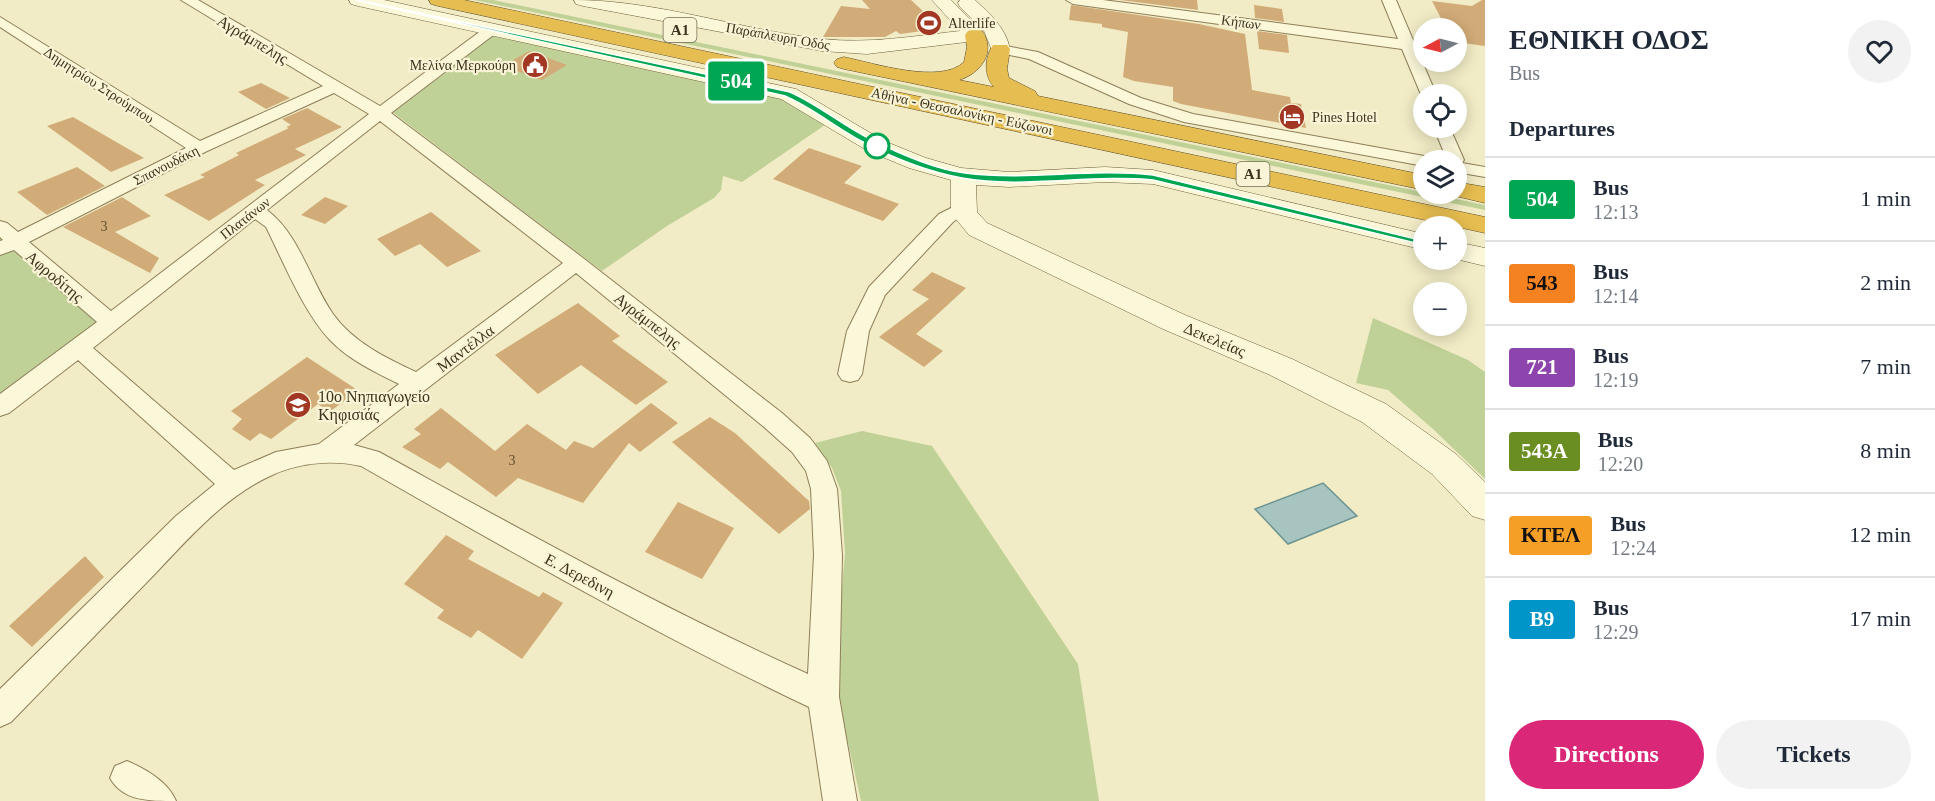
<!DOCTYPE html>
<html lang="en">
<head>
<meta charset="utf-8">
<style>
  body { margin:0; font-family:Georgia,serif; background:#f2f2f3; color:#1f2937; height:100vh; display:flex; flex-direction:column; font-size:22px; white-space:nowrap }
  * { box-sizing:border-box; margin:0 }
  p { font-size:20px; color:#747a83 }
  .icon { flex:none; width:33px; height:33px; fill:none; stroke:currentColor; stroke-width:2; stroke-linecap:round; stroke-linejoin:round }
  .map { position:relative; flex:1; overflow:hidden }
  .details { display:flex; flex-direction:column; background:#fff; width:450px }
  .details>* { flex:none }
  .badge { padding:0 12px; border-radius:4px; font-size:21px; line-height:39px }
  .needle { width:39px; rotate:263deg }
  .buttons { position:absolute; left:1413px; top:18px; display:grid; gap:12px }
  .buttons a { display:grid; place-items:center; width:54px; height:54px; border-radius:50%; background:#fff; box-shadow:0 3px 15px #0003; font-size:30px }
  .map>.badge { position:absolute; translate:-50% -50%; box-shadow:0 0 0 3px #fff }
  h2 { padding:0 24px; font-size:22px; line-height:54px }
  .round { display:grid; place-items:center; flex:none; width:63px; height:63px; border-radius:32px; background:#f2f2f3 }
  .summary { display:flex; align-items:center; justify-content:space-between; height:102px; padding:0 24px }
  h1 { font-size:28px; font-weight:700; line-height:45px }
  .cta { display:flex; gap:12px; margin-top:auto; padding:12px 24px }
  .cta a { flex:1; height:69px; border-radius:36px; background:#db2777; color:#fff; font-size:24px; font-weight:700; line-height:69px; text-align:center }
  .cta a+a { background:#f2f2f3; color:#1f2937 }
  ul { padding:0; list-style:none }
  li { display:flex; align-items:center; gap:18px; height:84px; padding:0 24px; border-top:2px solid #e0e1e3 }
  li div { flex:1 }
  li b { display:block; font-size:22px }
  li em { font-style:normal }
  li .badge { min-width:66px; font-weight:700; text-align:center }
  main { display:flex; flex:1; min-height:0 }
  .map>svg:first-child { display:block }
</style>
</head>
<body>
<main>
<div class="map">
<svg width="1485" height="801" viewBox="0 0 1485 801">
  <rect width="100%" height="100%" fill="#f1ecc5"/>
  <g fill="#c0d197">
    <path d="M474,0H493L1485,205V210Z"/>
    <path d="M492,35L786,100L825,125L742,182L723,176L721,190L714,198L667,226L602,271L391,111L447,72Z"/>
    <path d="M0,222L111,323L0,405Z"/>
    <path d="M1373,318L1468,360L1485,372V479L1433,429L1388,390L1356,383Z"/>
    <path d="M862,431L932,446L1078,664L1099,801H861L834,680L845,553L841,491L832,468L815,443Z"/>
  </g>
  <path fill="#a7c4c1" stroke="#6c9491" stroke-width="1.5" d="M1323,483L1357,516L1288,544L1255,509Z"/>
  <g fill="#d2ac78">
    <path d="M862,0H911L939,26L927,28L930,30L900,34L896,31L885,37H823L841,6L870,9Z"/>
    <path d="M1120,0H1197L1198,10Z"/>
    <path d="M1482,0H1485V46L1456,42V28H1446L1432,1L1472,6Z"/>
    <path d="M1071,5L1199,24L1245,34L1252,90L1290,97L1291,103L1301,104L1306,128L1181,104L1173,101V87L1134,81L1123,77L1128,32L1102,27V24L1069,20Z"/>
    <path d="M1254,5L1282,9L1284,22L1255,18Z"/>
    <path d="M1257,31L1287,35L1289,53L1259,49Z"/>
    <path d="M529,51L567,65L542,80L503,66Z"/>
    <path d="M261,83L290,98L266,109L238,92Z"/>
    <path d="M307,108L342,127L295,149L306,155L255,180L265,185L209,221L164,195L205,177L200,175L239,155L236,153L289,128L286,127L291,125L282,119Z"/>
    <path d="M73,117L144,158L111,172L47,126Z"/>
    <path d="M809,148L862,166L844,183L899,204L883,221L773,179Z"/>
    <path d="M77,167L105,186L47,215L17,192Z"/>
    <path d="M122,197L151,216L115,232L159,258L150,273L63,227Z"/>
    <path d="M325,197L348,206L325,224L301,215Z"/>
    <path d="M431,212L481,251L447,267L420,244L395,256L377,239Z"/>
    <path d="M932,272L966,288L916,334L943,351L924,367L879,337L929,299L912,290Z"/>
    <path d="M578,303L620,336L612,341L668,382L636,405L581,365L538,394L495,355Z"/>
    <path d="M307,357L359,391L329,412L318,404L271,439L260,433L250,441L232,429L242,419L231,411Z"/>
    <path d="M651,403L678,423L640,452L629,443L583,503L518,478L496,497L448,462L440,469L402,447L421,434L414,429L441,408L495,451L527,424L566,450L574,441L593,448Z"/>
    <path d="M710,417L735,433L809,501L810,509L779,534L672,442Z"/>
    <path d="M678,502L734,528L702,579L645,552Z"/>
    <path d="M446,535L474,551L468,559L539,597L543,592L563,603L522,659L478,630L471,638L437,618L444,610L404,584Z"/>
    <path d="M85,556L104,577L32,647L9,626Z"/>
  </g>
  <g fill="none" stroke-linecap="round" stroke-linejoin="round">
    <g stroke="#8e7e59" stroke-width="2">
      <g id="minor">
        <path d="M181,0H198L380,106L486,27H496L498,30L496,33L391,113L583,258L782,413L810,438L827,461L837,489L842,555L839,697L857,801H823L809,707C655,634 508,550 361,466C331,459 295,463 268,477C220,500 184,544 148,581C102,628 57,675 11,722L0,727V689L176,516L215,484L78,360L9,413L0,416V394L97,322L14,250L0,255V241L3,240L0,237V221L7,223L18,232L186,148L0,27V17L200,141L323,86ZM334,93L369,114L111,311L29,242L205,152ZM380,121L563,263L416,372C386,358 353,342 333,314C310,281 300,235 267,210ZM255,219L266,227C283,261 304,313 330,340C349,360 375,372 399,384L319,444L276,452L234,470L93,348ZM576,273L764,427L792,452L806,471L811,489L814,555L808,674C661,608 520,529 379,452L354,445Z"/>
        <path d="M1066,0H1103L1398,39L1382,0H1396L1436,94H1424L1422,97L1402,49L1073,4Z"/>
        <path d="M1000,45L1038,52L1141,98L1193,114L1424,156L1432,160H1424V166L1184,122L1129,104L1029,59L995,52L993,49L995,46Z"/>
        <path d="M1434,128H1450L1464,160L1462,163L1485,167V177L1456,172V160H1447Z"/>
        <path d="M963,202L970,204L972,208L953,222L885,295L869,331L862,374L858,380L850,382L842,380L838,374L847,331L869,287L939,214Z"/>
        <path d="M127,761C146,769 168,782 176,801C148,801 123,801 110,778L115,766Z"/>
      </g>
    </g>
    <g stroke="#705f3c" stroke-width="1">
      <g id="secondary">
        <path d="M349,0H384L796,89L884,141L926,158L961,168L1009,172L1105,167L1153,170L1424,234V250L1153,184L1105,182L1009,187L976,185L977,212L987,223L1185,315L1292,359L1386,404L1456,454L1485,482V520L1472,516L1432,474L1362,422L1270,375L1163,329L969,235L951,213V180L909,168L868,151L781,99L358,6L351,4Z"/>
        <path d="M574,0C658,0 739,30 823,39C869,44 914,36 960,31L932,0H951L985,35L982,39L975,41L867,54L822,51L583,6L576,4Z"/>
        <path d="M960,0H975C990,14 1006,28 1010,49L1007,53H993L984,31L960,7L958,3Z"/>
        <path d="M1456,242L1485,248V266L1456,259Z"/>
      </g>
    </g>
    <g stroke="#5c4b2d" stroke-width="1">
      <g id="motorway">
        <path d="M429,0H464L1485,217V233L438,6L431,4Z"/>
        <path d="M975,29L982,31C997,52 980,74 959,80L994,87C984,76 984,58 993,45H1007L1010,49L1007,69L1009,78L1035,91L1038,96L1424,175V190L844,69L837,67L834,63L837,59L844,57C873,63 941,85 964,62L967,47L965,35L968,31Z"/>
        <path d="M1456,182L1485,187V203L1447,194H1456Z"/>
      </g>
    </g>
    <use href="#minor" fill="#fbf7d9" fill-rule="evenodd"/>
    <use href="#secondary" fill="#fbf7d9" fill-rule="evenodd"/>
    <use href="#motorway" fill="#e6bd50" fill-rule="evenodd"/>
  </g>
  <path fill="#00a651" stroke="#fff" stroke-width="1.5" d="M355,0H358L790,92C819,105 842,125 870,139C898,153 933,169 965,173C1027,181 1090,168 1153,175L1428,242L1424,245L1153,180C1090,174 1023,189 962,178C929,172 893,158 863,142C836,128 813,108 785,96Z"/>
  <defs>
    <g id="stadium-disc" transform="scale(1.35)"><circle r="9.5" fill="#a23824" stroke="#f8f4d5"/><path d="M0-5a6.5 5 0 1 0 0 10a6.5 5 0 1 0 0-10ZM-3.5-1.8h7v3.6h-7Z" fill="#fff"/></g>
    <g id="civic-disc" transform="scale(1.35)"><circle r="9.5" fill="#a23824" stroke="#f8f4d5"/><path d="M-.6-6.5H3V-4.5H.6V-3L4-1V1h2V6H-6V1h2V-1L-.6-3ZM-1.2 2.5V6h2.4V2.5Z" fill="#fff"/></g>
    <g id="hotel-disc" transform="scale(1.35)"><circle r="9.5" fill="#a23824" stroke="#f8f4d5"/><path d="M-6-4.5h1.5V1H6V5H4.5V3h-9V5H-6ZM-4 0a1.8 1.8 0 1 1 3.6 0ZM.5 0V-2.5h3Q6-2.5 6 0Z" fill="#fff"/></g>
    <g id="school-disc" transform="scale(1.35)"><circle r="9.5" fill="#a23824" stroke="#f8f4d5"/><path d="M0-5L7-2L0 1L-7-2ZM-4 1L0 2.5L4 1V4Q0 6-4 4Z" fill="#fff"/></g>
  </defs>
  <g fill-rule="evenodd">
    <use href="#stadium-disc" x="929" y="23"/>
    <use href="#civic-disc" x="535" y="65"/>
    <use href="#hotel-disc" x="1292" y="117"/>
    <use href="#school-disc" x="298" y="405"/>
  </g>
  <circle fill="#fff" stroke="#00a651" stroke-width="3" cx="877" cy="146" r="12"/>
  <g text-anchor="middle" stroke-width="4.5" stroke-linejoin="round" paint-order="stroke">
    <g font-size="14" fill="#3d321e" stroke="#f8f4d5">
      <text transform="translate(1241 22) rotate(8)" y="5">Κήπων</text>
      <text transform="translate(778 36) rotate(10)" y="5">Παράπλευρη Οδός</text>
      <text transform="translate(99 85) rotate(33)" y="5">Δημητρίου Στρούμπου</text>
      <text transform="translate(962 111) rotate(12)" y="5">Αθήνα - Θεσσαλονίκη - Εύζωνοι</text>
      <text transform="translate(166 165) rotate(-27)" y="5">Σπανουδάκη</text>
      <text transform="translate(245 218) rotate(-38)" y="5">Πλατάνων</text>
    </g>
    <g font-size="14" fill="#3d321e" stroke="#f8f4d5" text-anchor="start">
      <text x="948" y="28">Alterlife</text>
      <text x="516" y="70" text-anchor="end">Μελίνα Μερκούρη</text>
      <text x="1312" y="122">Pines Hotel</text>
    </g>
    <g font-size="14" fill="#625034">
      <text x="104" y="231">3</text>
      <text x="512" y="465">3</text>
    </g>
    <g fill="#f8f4d5" stroke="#756c55" stroke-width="1.5">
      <rect x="663.5" y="18" width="33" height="24" rx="4.5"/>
      <rect x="1236.5" y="162" width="33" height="24" rx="4.5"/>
    </g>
    <g font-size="15" font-weight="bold" fill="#3d321e">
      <text x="680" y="35">Α1</text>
      <text x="1253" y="179">Α1</text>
    </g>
    <g font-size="16" fill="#3d321e" stroke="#f8f4d5">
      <text transform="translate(253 39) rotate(31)" y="6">Αγράμπελης</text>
      <text transform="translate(55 276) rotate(40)" y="6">Αφροδίτης</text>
      <text transform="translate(648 320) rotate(38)" y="6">Αγράμπελης</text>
      <text transform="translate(1215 339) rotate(23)" y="6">Δεκελείας</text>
      <text transform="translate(465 348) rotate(-37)" y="6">Μαντέλλα</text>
      <text transform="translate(580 575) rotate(28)" y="6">Ε. Δερεδινη</text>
    </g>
    <g font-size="16" fill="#3d321e" stroke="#f8f4d5" text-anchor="start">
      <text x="318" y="402">10ο Νηπιαγωγείο<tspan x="318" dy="18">Κηφισιάς</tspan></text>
    </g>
  </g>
</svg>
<div class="buttons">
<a><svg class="needle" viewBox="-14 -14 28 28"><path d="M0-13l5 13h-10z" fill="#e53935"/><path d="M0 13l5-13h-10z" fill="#747a83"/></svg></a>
<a><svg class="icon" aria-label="locate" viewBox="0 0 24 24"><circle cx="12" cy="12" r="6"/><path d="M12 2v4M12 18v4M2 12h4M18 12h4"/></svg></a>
<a><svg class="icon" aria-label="layers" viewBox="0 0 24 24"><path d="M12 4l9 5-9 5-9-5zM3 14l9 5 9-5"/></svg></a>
<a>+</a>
<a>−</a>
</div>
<b class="badge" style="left:736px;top:81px;background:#00a651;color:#fff">504</b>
</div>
<section class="details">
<div class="summary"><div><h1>ΕΘΝΙΚΗ ΟΔΟΣ</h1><p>Bus</p></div><a class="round"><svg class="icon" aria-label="heart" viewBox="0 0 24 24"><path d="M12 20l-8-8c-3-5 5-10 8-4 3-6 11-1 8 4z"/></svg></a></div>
<h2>Departures</h2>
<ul>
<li><span class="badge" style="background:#00a651;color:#fff">504</span><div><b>Bus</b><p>12:13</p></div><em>1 min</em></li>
<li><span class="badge" style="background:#f58220;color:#111">543</span><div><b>Bus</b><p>12:14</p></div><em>2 min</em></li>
<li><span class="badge" style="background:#8e44ad;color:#fff">721</span><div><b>Bus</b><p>12:19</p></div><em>7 min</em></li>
<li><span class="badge" style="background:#6b8e23;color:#fff">543A</span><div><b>Bus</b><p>12:20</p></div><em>8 min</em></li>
<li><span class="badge" style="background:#f59f27;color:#111">ΚΤΕΛ</span><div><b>Bus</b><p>12:24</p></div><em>12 min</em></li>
<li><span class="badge" style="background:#0095c8;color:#fff">Β9</span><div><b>Bus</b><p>12:29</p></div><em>17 min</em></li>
</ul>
<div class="cta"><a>Directions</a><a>Tickets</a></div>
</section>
</main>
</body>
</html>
